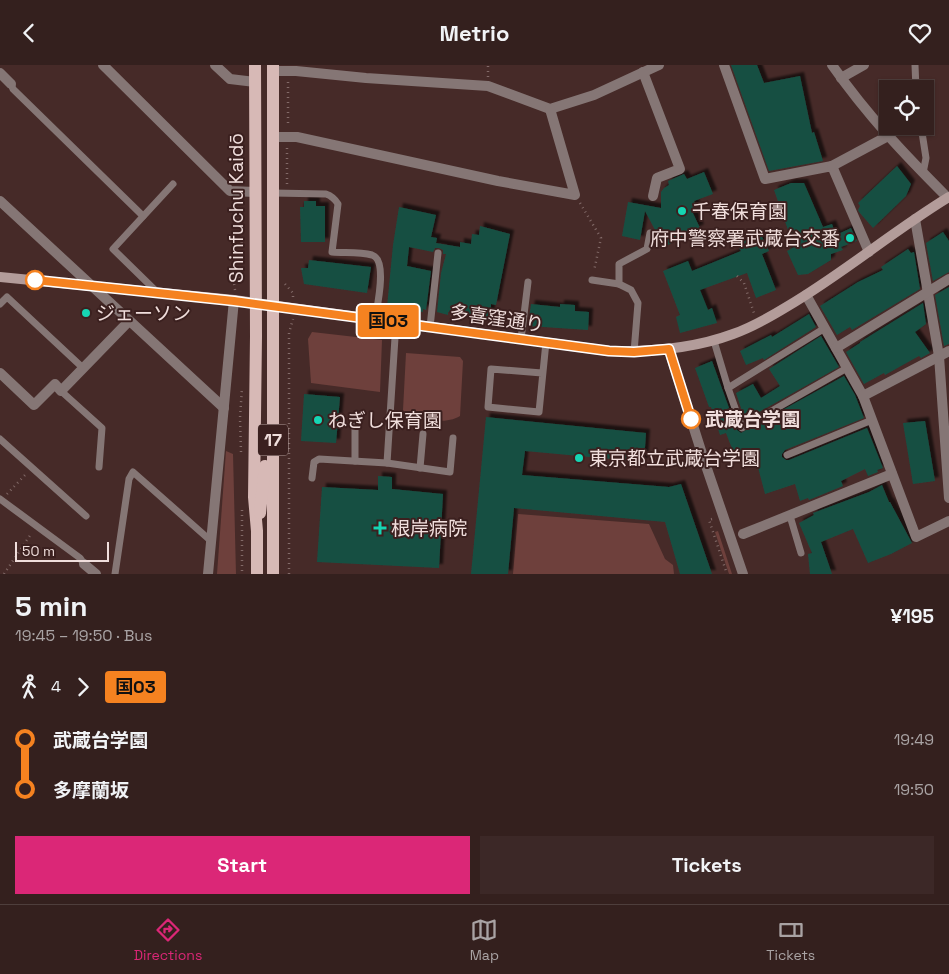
<!DOCTYPE html>
<html lang="en">
<head>
<meta charset="utf-8">
<style>
  body { margin:0; font-family:"Space Grotesk","Noto Sans JP",sans-serif; background:#3c2827; color:#f1f3f6; height:100vh; display:flex; flex-direction:column; font-size:19px; white-space:nowrap }
  * { box-sizing:border-box; margin:0 }
  p { font-size:16px; color:#a9a3a4 }
  .icon { flex:none; width:28px; height:28px; fill:none; stroke:currentColor; stroke-width:2; stroke-linecap:round; stroke-linejoin:round }
  .map { position:relative; height:509px; overflow:hidden }
  .sheet { display:flex; flex-direction:column; background:#34201e; flex:1 }
  .sheet>* { flex:none }
  .badge { padding:0 10px; border-radius:4px; font-size:18px; line-height:32px }
  .controls { position:absolute; left:879px; top:15px; display:grid; gap:10px }
  .controls a { display:grid; place-items:center; width:55px; height:55px; border-radius:0px; background:#34201e; box-shadow:0 1px 4px #0004,0 0 0 1px #4e3e3c; font-size:25px }
  .scale { position:absolute; left:15px; bottom:12px; width:94px; box-sizing:border-box; padding-left:5px; border:2px solid #f0dedc; border-top:0; font-size:14px; line-height:18px; white-space:nowrap; color:#f0dedc; -webkit-text-stroke:4px #3b201f; paint-order:stroke }
  .map>.badge { position:absolute; translate:-50% -50%; box-shadow:0 0 0 2px #fff }
  .legs { display:flex; align-items:center; gap:8px; height:55px; padding:0 15px; font-size:16px }
  .legs p { margin-inline-start:auto }
  .overview { display:flex; align-items:center; justify-content:space-between; height:85px; padding:0 15px }
  h1 { font-size:28px; font-weight:700; line-height:38px }
  .primary-button { display:flex; gap:10px; margin-top:auto; padding:10px 15px }
  .primary-button a { flex:1; height:58px; border-radius:0px; background:#db2777; color:#fff; font-size:20px; font-weight:700; line-height:58px; text-align:center }
  .primary-button a+a { background:#3c2827; color:#f1f3f6 }
  ul { padding:0 15px; list-style:none }
  li { display:flex; align-items:center; gap:18px; height:50px; font-size:19px }
  li i { display:grid; place-items:center; width:8px; height:100%; margin:0 6px; background:currentColor }
  li i::after { content:''; width:12px; height:12px; margin:-6px; border:4px solid; border-radius:50%; background:#34201e }
  li p { margin-inline-start:auto }
  li:first-child i { background:linear-gradient(#0000 50%,currentColor 0) }
  li:last-child i { background:linear-gradient(currentColor 50%,#0000 0) }
  header { display:flex; justify-content:space-between; align-items:center; height:65px; padding:0 15px; background:#34201e; font-size:22px; font-weight:700 }
  .tab-bar { display:flex; justify-content:space-around; align-items:center; height:70px; border-top:1px solid #4e3e3c; background:#34201e; font-size:14px; color:#a9a3a4 }
  .tab-bar a { display:grid; justify-items:center; gap:2px }
  .tab-bar .on { color:#db2777 }
  .map>svg:first-child { display:block }
</style>
</head>
<body>
<header><svg class="icon" aria-label="back" viewBox="0 0 24 24"><path d="M15 5l-7 7 7 7"/></svg>Metrio<svg class="icon" aria-label="heart" viewBox="0 0 24 24"><path d="M12 20l-8-8c-3-5 5-10 8-4 3-6 11-1 8 4z"/></svg></header>
<div class="map">
<svg width="949" height="509" viewBox="0 0 949 509">
  <defs>
    <filter id="shadow"><feDropShadow dx="4" dy="-4" stdDeviation="1" flood-color="#0009"/></filter>
  </defs>
  <rect width="100%" height="100%" fill="#462a28"/>
  <g fill="#6e403c">
    <path d="M312,267L382,275L380,327L311,318L308,274Z"/>
    <path d="M406,288L460,292L463,296L460,351C446,360 422,354 405,353L403,345Z"/>
    <path d="M226,386L233,389L236,509H217Z"/>
    <path d="M518,449L649,459L665,494L673,500L674,509H513Z"/>
    <path d="M718,466L732,509H729L715,467Z"/>
  </g>
  <g fill="#184f43" filter="url(#shadow)">
    <path d="M731,0H757L764,18L800,11L812,68L814,67L823,96L769,106Z"/>
    <path d="M897,101L911,119L906,131L873,163L859,147L858,145L860,141L858,138Z"/>
    <path d="M704,107L713,129L694,136L697,142L691,144L700,163L664,182L645,146L640,175L622,171L628,137L661,143V127L664,123L669,120L668,116L684,109L687,114Z"/>
    <path d="M791,118H804L823,162L832,159L836,170L851,163L857,176L841,182L843,185L831,189V195L808,209L798,210L787,186L794,182L774,125Z"/>
    <path d="M304,136H316V141H325V177H301L300,142H304Z"/>
    <path d="M399,142L436,150L431,172L437,173L436,178L460,182V177L471,179L472,169L479,170L480,161L510,169L496,240L491,239V248L486,253L448,247V250L437,247L441,208L446,189H443V185L439,183H435L433,187L409,182L407,201L431,206L426,245L423,244V247L387,242L393,180Z"/>
    <path d="M943,167L949,176V207L933,216L926,178Z"/>
    <path d="M760,168L769,186L762,189L776,225L756,233L747,208L700,225L708,245L712,243L717,258L680,268L676,252L680,250L663,206L688,196L692,206L741,186L737,180Z"/>
    <path d="M908,184L911,188L914,187L920,224L852,265L850,262L837,270L820,241L858,217L883,205L881,202Z"/>
    <path d="M309,195L371,202L367,228L304,219L301,203H308Z"/>
    <path d="M949,222V279L944,281L935,230Z"/>
    <path d="M923,238L926,259L915,267L930,288L921,293L919,291L885,310L884,308L864,319L846,287L860,278V277Z"/>
    <path d="M531,239L560,242V239L575,240V246L589,247L588,265L528,261Z"/>
    <path d="M809,249L816,262L764,295L763,293L746,300L740,286L771,270L772,272Z"/>
    <path d="M821,271L839,302L745,355L736,328L753,319L761,333L780,321L769,304Z"/>
    <path d="M712,296L737,365L741,368L844,311L855,330L864,353L785,385L782,389V392L786,395H789L867,363L883,403L877,405L878,407L868,411L865,404L841,416L843,421L809,435L808,433L800,436L795,419L765,429L754,387L736,394L726,368L720,370L711,342H709L695,303Z"/>
    <path d="M304,329L340,332L336,378L301,376Z"/>
    <path d="M486,352L646,368L644,397L525,386L522,410L669,422L681,419L712,509H680L665,457L514,443L508,509H471Z"/>
    <path d="M925,356L935,416L913,419L903,358Z"/>
    <path d="M378,411L392,412V424L443,429L439,503L317,497L322,422L378,425Z"/>
    <path d="M882,420L889,437H890L912,478L891,489L868,498L853,464L821,477L832,509H810L808,489L812,488L799,458L814,450L813,448L869,427Z"/>
  </g>
  <g fill="none" stroke-linecap="round" stroke-linejoin="round">
    <g stroke="#826a68" stroke-width="2.5" stroke-dasharray="1 4" stroke-linecap="butt">
      <path d="M488,12V0"/>
      <path d="M288,17V61"/>
      <path d="M287,119V82"/>
      <path d="M580,138L601,173L594,206"/>
      <path d="M737,211L744,218L754,248"/>
      <path d="M285,219L293,228V233"/>
      <path d="M235,225L234,218L240,213L242,169"/>
      <path d="M241,387L240,353L242,323"/>
      <path d="M7,429L26,409"/>
      <path d="M242,445V509"/>
      <path d="M712,454L709,455L727,509"/>
      <path d="M4,509L31,469"/>
      <path d="M289,509V268L293,254"/>
    </g>
    <g stroke="#857675" stroke-width="7">
      <path d="M915,0L916,24"/>
      <path d="M11,19L13,24L143,151"/>
      <path d="M921,61L926,93L923,108"/>
      <path d="M273,128L326,129C332,131 335,134 338,139L332,187C345,188 360,187 372,190C388,195 377,242 375,254"/>
      <path d="M592,215L619,219"/>
      <path d="M157,227L113,184L173,119"/>
      <path d="M0,239L7,232L83,303"/>
      <path d="M396,257L387,398L450,407L453,373"/>
      <path d="M430,262L438,188"/>
      <path d="M521,274L528,217"/>
      <path d="M714,276L728,323L825,263"/>
      <path d="M634,287L638,238L631,225L619,219V199L647,184L650,168"/>
      <path d="M542,308L491,304L488,342L539,347L546,277"/>
      <path d="M728,323L742,363L847,303"/>
      <path d="M61,326L102,363L99,402"/>
      <path d="M0,374L86,451"/>
      <path d="M787,390L872,355"/>
      <path d="M355,396V361"/>
      <path d="M420,403L423,369"/>
      <path d="M312,413L314,397L319,394L387,398"/>
      <path d="M0,434L80,493L84,499"/>
      <path d="M790,451L801,488"/>
      <path d="M115,509L129,414L133,407L211,476"/>
    </g>
    <g stroke="#857675" stroke-width="10">
      <path d="M103,0L230,126L255,127"/>
      <path d="M215,0L230,14L255,17"/>
      <path d="M724,0L765,114L832,101L869,187"/>
      <path d="M273,6H296L366,13L488,21L550,44L594,30L659,0"/>
      <path d="M643,7L680,104L657,113L653,131"/>
      <path d="M0,8L11,19"/>
      <path d="M841,13L864,0"/>
      <path d="M273,72H297L498,116L575,130L550,44"/>
      <path d="M832,101L888,71"/>
      <path d="M0,136L224,343"/>
      <path d="M915,154L939,291L949,433"/>
      <path d="M806,230L863,331L916,472L949,456"/>
      <path d="M836,283L949,214"/>
      <path d="M0,308L34,340L55,319L61,326L129,256"/>
      <path d="M863,331L949,286"/>
      <path d="M743,469L892,409"/>
      <path d="M84,499L96,509"/>
      <path d="M208,509L234,235"/>
    </g>
    <g stroke="#857675" stroke-width="10">
      <path d="M832,0C867,50 905,90 948,133"/>
      <path d="M669,285L704,395L743,509"/>
    </g>
    <path stroke="#b39c9a" stroke-width="10" d="M0,212L234,235L609,286C651,287 693,284 733,269C753,262 770,252 788,241C844,208 893,166 949,132"/>
    <g stroke="#d7b9b6" stroke-width="12">
      <path d="M255,0L256,271L254,432L257,466V509"/>
      <path d="M273,0V509"/>
      <path d="M260,448L265,401"/>
    </g>
  </g>
  <g fill="none" stroke-linecap="round" stroke-linejoin="round">
    <g stroke="#fff" stroke-width="11">
      <path id="line-1" d="M35,215L234,236L609,286L634,287L669,284L691,354"/>
    </g>
    <use href="#line-1" stroke="#f58220" stroke-width="8"/>
  </g>
  <g fill="#16d5b3" stroke="#3b201f" stroke-width="2">
    <circle cx="682" cy="146" r="5"/>
    <circle cx="850" cy="173" r="5"/>
    <circle cx="86" cy="248" r="5"/>
    <circle cx="318" cy="355" r="5"/>
    <circle cx="579" cy="393" r="5"/>
    <path d="M377.5 455.5h5v5h5v5h-5v5h-5v-5h-5v-5h5z"/>
  </g>
  <g fill="#fff" stroke="#f58220" stroke-width="2.5">
    <circle cx="35" cy="215" r="9"/>
    <circle cx="691" cy="354" r="9"/>
  </g>
  <g text-anchor="middle" stroke-width="4" stroke-linejoin="round" paint-order="stroke">
    <rect fill="#3b201f" stroke="#baa5a3" stroke-width="1" x="258" y="359.5" width="30" height="31" rx="4"/>
    <g font-size="18" font-weight="bold" fill="#f0dedc">
      <text x="273" y="381">17</text>
    </g>
    <g font-size="19" fill="#f0dedc" stroke="#3b201f">
      <text transform="translate(236 143) rotate(-90)" y="7">Shinfuchu Kaidō</text>
      <text transform="translate(497 253) rotate(8)" y="7">多喜窪通り</text>
    </g>
    <g font-size="19" fill="#f0dedc" stroke="#3b201f" text-anchor="start">
      <text x="692" y="153">千春保育園</text>
      <text x="840" y="180" text-anchor="end">府中警察署武蔵台交番</text>
      <text x="96" y="255">ジェーソン</text>
      <text x="328" y="362">ねぎし保育園</text>
      <text x="589" y="400">東京都立武蔵台学園</text>
      <text x="391" y="470">根岸病院</text>
    </g>
    <g font-size="19" font-weight="bold" fill="#f0dedc" stroke="#3b201f" text-anchor="start">
      <text x="705" y="361">武蔵台学園</text>
    </g>
  </g>
</svg>
<div class="controls">
<a><svg class="icon" aria-label="locate" viewBox="0 0 24 24"><circle cx="12" cy="12" r="6"/><path d="M12 2v4M12 18v4M2 12h4M18 12h4"/></svg></a>
</div>
<div class="scale">50 m</div>
<b class="badge" style="left:388px;top:256px;background:#f58220;color:#111">国03</b>
</div>
<section class="sheet">
<div class="overview"><div><h1>5 min</h1><p>19:45 – 19:50 · Bus</p></div><b>¥195</b></div>
<div class="legs"><svg class="icon" aria-label="walk" viewBox="0 0 24 24"><circle cx="13" cy="4" r="2"/><path d="M13 8l-2 6 4 7M11 14l-3 7M7 12l3-4h3l4 4"/></svg>4<svg class="icon" aria-label="forward" viewBox="0 0 24 24"><path d="M9 5l7 7-7 7"/></svg><b class="badge" style="background:#f58220;color:#111">国03</b></div>
<ul>
<li><i style="color:#f58220"></i><b>武蔵台学園</b><p>19:49</p></li>
<li><i style="color:#f58220"></i><b>多摩蘭坂</b><p>19:50</p></li>
</ul>
<div class="primary-button"><a>Start</a><a>Tickets</a></div>
</section>
<nav class="tab-bar">
<a class="on"><svg class="icon" aria-label="directions" viewBox="0 0 24 24"><path d="M12 3l9 9-9 9-9-9zM9 14v-3h6M13 9l2 2-2 2"/></svg>Directions</a>
<a><svg class="icon" aria-label="map" viewBox="0 0 24 24"><path d="M3 6l6-2 6 2 6-2v14l-6 2-6-2-6 2zM9 4v14M15 6v14"/></svg>Map</a>
<a><svg class="icon" aria-label="tickets" viewBox="0 0 24 24"><path d="M3 7h18v10H3zM15 7v10"/></svg>Tickets</a>
</nav>
</body>
</html>
